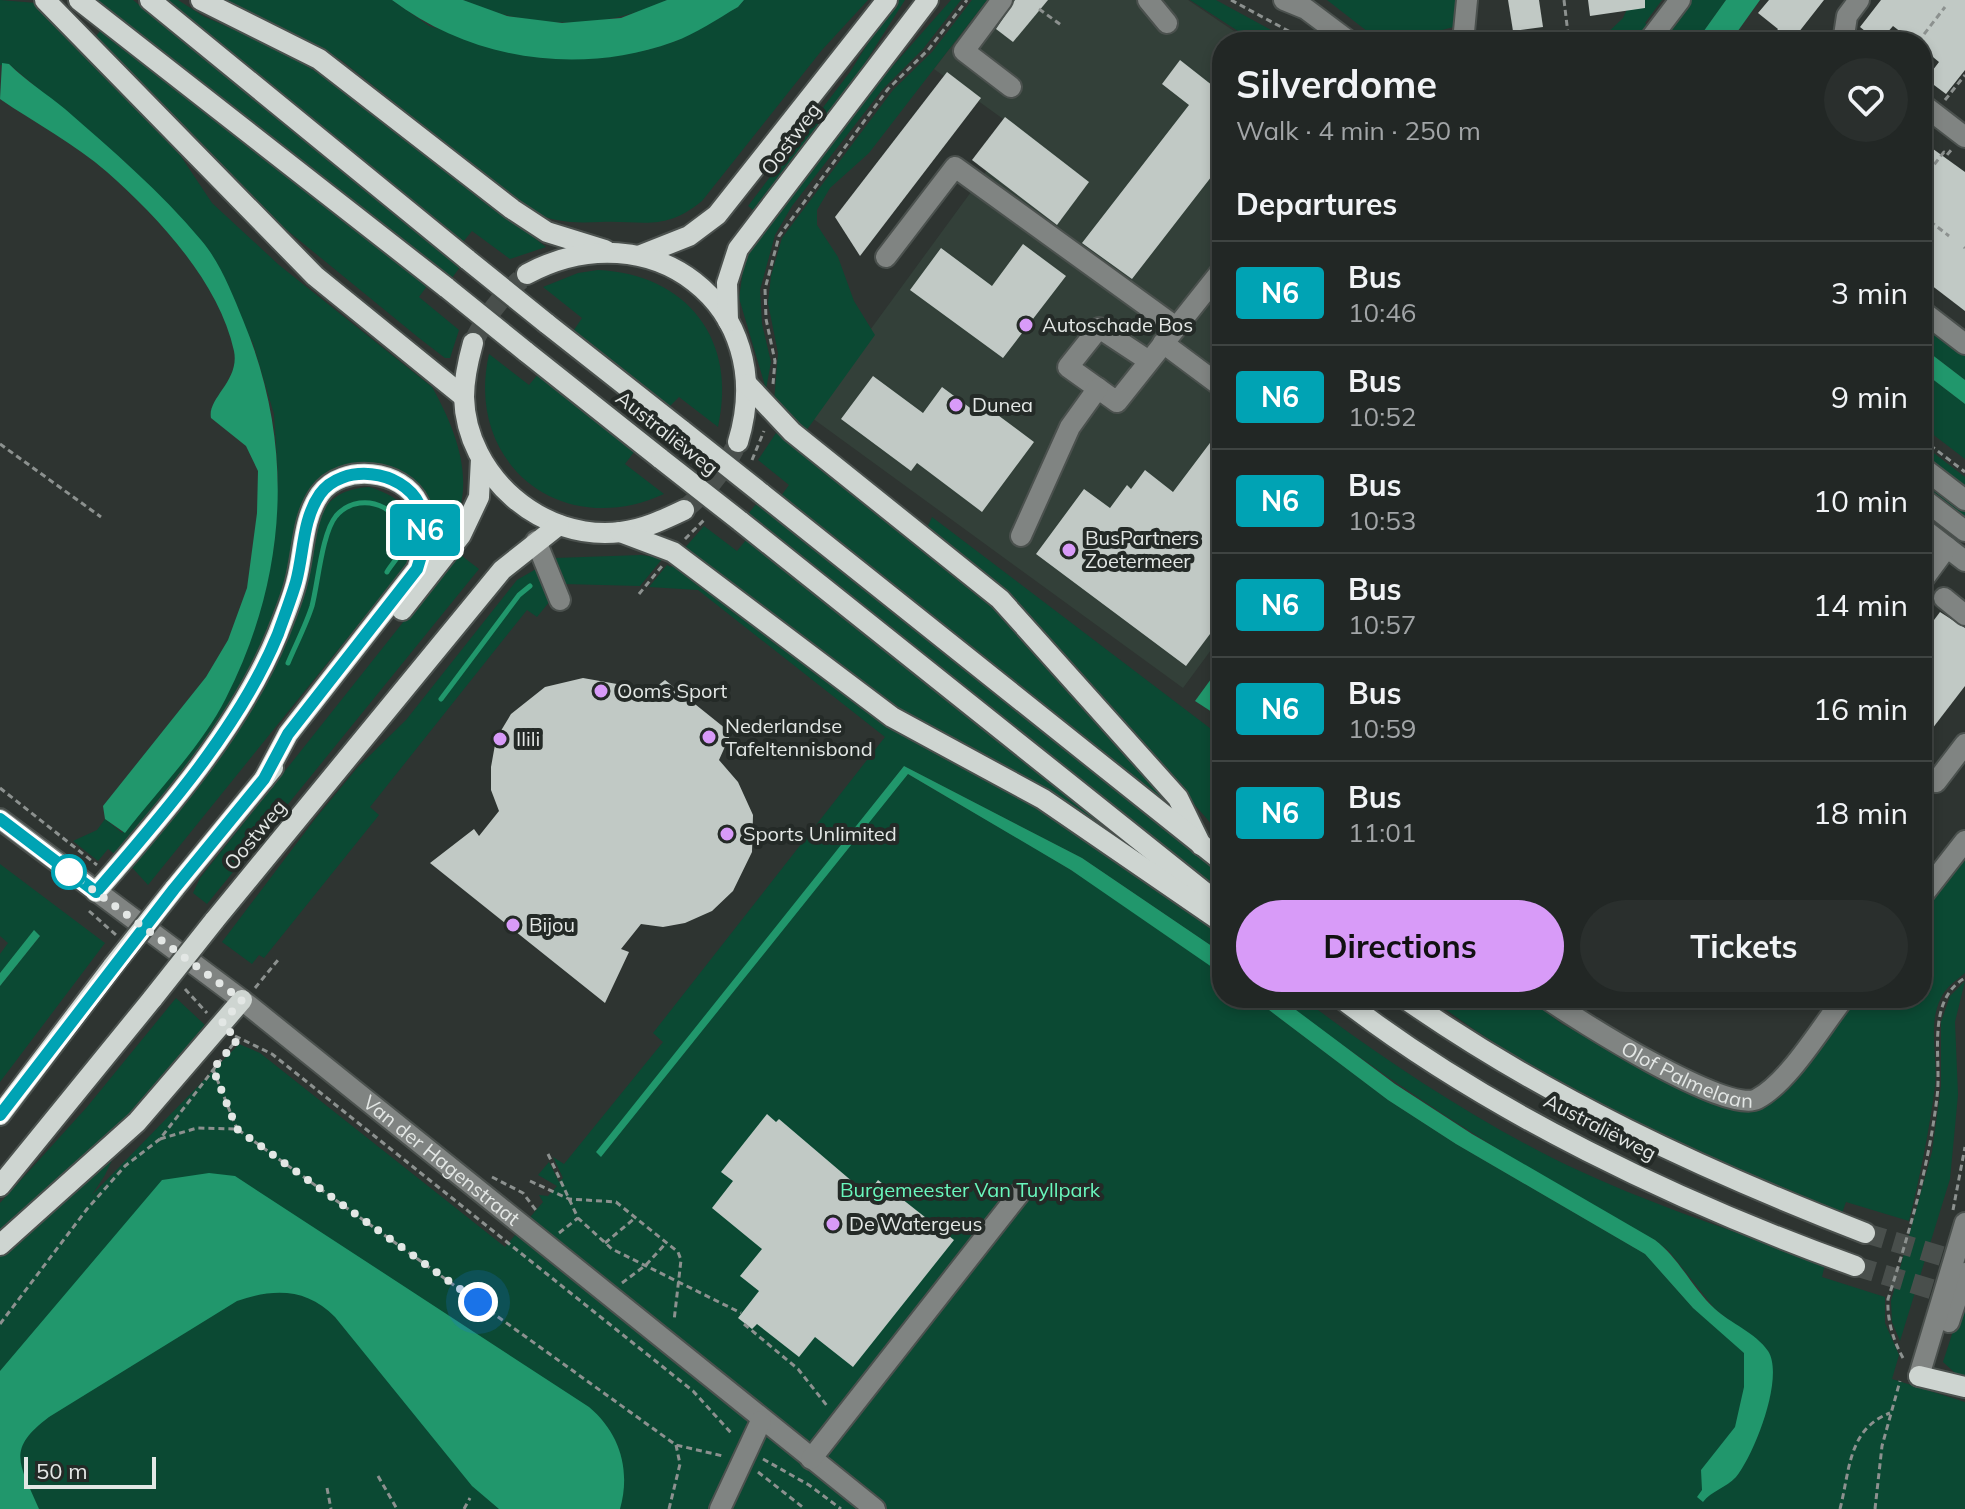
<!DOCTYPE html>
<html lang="en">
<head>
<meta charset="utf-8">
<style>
  body { margin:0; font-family:Mulish,sans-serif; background:#2a2f2d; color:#f1f3f6; height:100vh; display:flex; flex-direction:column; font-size:30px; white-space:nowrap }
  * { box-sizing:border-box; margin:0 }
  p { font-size:26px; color:#a2a5a7 }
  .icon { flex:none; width:44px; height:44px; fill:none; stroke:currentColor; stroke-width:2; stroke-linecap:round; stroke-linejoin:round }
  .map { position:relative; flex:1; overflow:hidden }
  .sheet { position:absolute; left:1212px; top:32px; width:720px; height:976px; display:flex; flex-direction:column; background:#222725; border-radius:32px; box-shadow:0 4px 12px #0003,0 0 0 2px #3f4442 }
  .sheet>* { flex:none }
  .badge { padding:0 16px; border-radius:6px; font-size:28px; line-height:52px }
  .scale { position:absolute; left:24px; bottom:20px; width:132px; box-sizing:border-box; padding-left:8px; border:4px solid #e3e7e5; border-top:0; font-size:22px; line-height:28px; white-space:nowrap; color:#e3e7e5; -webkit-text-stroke:6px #242a27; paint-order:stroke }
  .you { position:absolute; width:40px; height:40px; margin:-20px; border:6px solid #fff; border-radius:50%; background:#1a73e8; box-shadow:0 0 0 12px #1a73e833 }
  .map>.badge { position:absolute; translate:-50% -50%; box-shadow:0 0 0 4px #fff }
  h2 { padding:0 24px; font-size:30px; line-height:72px }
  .round { display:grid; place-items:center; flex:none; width:84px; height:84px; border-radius:42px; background:#2a2f2d }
  .head { display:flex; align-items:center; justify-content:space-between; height:136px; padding:0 24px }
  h1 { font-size:38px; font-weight:700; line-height:60px }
  .action { display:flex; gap:16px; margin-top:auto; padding:16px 24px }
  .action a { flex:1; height:92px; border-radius:48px; background:#d89bf8; color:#111; font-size:32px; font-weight:700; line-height:92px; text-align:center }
  .action a+a { background:#2a2f2d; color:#f1f3f6 }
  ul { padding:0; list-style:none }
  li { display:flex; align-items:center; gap:24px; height:104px; padding:0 24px; border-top:2px solid #3f4442 }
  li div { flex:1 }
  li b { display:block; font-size:30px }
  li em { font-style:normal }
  li .badge { min-width:88px; font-weight:700; text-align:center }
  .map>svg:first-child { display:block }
</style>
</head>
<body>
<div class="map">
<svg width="1965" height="1509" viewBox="0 0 1965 1509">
  <rect width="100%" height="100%" fill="#2e3431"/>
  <path fill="#334039" d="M987,0H1188L1250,42H1222V635L1183,688L808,415L1017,129L934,69Z"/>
  <g fill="#0b4933">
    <path d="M0,0L36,3L180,155L212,203L279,265L432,387C453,424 473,473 458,514C452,530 438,543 429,556L428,508L350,467L297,546L268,644L212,739L117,856L108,849L98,861L73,841L97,830L105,819L122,833L243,660L255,627L274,547L278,476L274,414L253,343L189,227L125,162L9,64L0,65Z"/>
    <path d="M96,0H133L460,267L452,278Z"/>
    <path d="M164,0H178L203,16L282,51L338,85L546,247L510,259L472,231L463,242Z"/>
    <path d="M220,0H392L429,26L541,58L586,59L647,50L676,41L738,7L744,0H868L822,50L702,201C664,232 644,220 600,222C575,223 556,223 532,212L341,60Z"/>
    <path d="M463,0H667C605,31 525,29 463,0Z"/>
    <path d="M895,0H905L856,77L753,210L748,206L850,72Z"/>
    <path d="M951,0H961L923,49L882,90L792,206L775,235L760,290L762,324L771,362L766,389L739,298L745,257L869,93Z"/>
    <path d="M972,0H987L869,153L830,188L817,210V225L838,257L854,301L875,335L806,431L774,402L778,353L768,303L771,276L782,238L893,90L932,52Z"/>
    <path d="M1190,0H1216L1293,42H1255Z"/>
    <path d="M1327,0H1459L1457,26L1398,42H1381Z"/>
    <path d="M1631,0H1662L1645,23L1653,29L1643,42H1598L1623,18Z"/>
    <path d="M1688,0H1726L1696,42H1657Z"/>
    <path d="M101,30L427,286L419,297L459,330L450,358H445L419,338L250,200L96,36Z"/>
    <path d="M598,270C687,274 738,340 718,427L679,397L670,406L574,330L582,318L543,287L578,273Z"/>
    <path d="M1922,320L1965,353V380L1922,347Z"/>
    <path d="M489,354L529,385L539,373L634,452L625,464L664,494C562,541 464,464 489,354Z"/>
    <path d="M1922,371L1965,404V459L1922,426Z"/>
    <path d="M776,433L1020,630L1174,803L1171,806L1164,802L781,496L789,485L758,460Z"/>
    <path d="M1922,444L1965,477V493L1922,460Z"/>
    <path d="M1922,473L1965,506V525L1922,492Z"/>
    <path d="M369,487C410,499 422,522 409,562L148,885L127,862L221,746L316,520C330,497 343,489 369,487Z"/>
    <path d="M757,503L1222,874V894L748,514Z"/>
    <path d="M932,517L1215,732L1222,740V836L1027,614L928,526Z"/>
    <path d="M704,526L737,551L746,540L1107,827L1104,833L906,718L683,550Z"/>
    <path d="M458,553L479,569L207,904L193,893L200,878Z"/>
    <path d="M641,555L663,558L640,586L564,584L537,617L527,610L370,807L379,815L264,958L259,955L252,964L222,942L315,819L357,768L406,720L517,580L555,558Z"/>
    <path d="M676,563L1119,859L1222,937V953L1082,858L904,766L778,925L908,774C1014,837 1125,897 1222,974V998H1253L1388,1100L1456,1144L1645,1254L1693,1308L1770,1357L1767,1350L1715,1309L1669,1251L1655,1240C1524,1169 1399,1090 1280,998H1302C1376,1054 1455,1107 1537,1150C1628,1198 1729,1229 1825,1264L1822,1277L1885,1297V1323L1899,1355L1892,1379L1965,1402V1509H0V1203L87,1107L176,998L205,1025L137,1107L105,1175L92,1195L239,1044L260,1053L505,1247L543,1202L539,1195L548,1196L557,1186L538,1175L549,1162L559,1182L563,1178L553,1157L564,1164L663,1042L653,1033L885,737L698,590L649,587L667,565L671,567Z"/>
    <path d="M1965,854V973C1955,981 1945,988 1940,1000C1928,1025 1938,1060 1935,1086C1929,1132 1920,1176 1909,1221L1846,1202L1842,1213C1697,1159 1555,1091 1430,998H1528L1562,1024L1697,1093L1730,1108L1759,1110L1781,1094L1854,998H1922V910Z"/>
    <path d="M0,864L105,943L0,1082V986L40,936L34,931L0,973V954L8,943L0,936Z"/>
    <path d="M1965,981L1955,1022L1958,1095L1950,1179L1900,1341L1892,1322L1891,1301L1932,1152L1941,1086V1022L1950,996Z"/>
    <path d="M1965,1294V1382L1943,1362Z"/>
  </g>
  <g fill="#21976c">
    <path d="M392,0H463L507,16L562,23L621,18L667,0H744L738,7C717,19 696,34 673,42C578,76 472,60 392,0Z"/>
    <path d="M1726,0H1760L1730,42H1696Z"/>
    <path d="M2,63L9,64C26,81 47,94 65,109C112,150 161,192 201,240C220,262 232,293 243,320C295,444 288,576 226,698C202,746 158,790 125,833L105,819L103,806L206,677L228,640L247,588L257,513L258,471L246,446L211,418C207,398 240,381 234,351C219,282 158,217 107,172C75,144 35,123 0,99Z"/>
    <path d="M1922,347L1965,380V404L1922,371Z"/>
    <path d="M1222,664V700L1212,712L1195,701Z"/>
    <path d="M904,766L1082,858L1222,953V974L1071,870L908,774L601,1157L596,1152Z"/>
    <path d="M34,930L40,936L0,986V973Z"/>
    <path d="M1253,998H1280L1395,1084L1472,1134L1655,1240C1680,1259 1692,1288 1715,1309C1730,1323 1756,1333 1768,1351C1785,1377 1754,1455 1736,1477C1726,1488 1711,1491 1703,1502L1697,1497L1702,1490L1701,1470L1735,1427L1744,1387V1353L1693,1308L1645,1254L1456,1144L1388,1100Z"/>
    <path d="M209,1173L235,1176L589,1407C620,1433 631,1470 620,1509H499L472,1486L335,1317C307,1288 274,1288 237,1301L49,1417C5,1450 20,1464 39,1509H0V1371L162,1180Z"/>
  </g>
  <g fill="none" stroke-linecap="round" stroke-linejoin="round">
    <g stroke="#21976c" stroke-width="5">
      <path d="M288,663C296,644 306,625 312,606C318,583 322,533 336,516C363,485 415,513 401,551C398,558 391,565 387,572"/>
      <path d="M441,699L519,595L530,586"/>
    </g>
  </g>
  <g fill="#c1c9c5">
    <path d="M1015,0H1048L1013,42L996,29Z"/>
    <path d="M1508,0H1539L1543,27L1513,31Z"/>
    <path d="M1588,0H1645V8L1590,16Z"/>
    <path d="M1769,0H1824L1791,42H1768L1778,29L1758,13Z"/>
    <path d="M1881,0H1965V70L1946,94L1926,79L1939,62L1922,48V42H1914L1893,26L1879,42L1860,27Z"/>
    <path d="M1180,60L1222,93V163L1132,279L1082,243L1189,105L1162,84Z"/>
    <path d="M947,72L981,98L860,256L835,217Z"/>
    <path d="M1005,117L1089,182L1057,225L972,160Z"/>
    <path d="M1922,141L1965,172V311L1922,278Z"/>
    <path d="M1023,244L1066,276L1003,358L910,290L941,248L992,286Z"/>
    <path d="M873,376L923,413L942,387L981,416L987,407L1034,442L982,512L917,463L911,471L841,419Z"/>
    <path d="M1222,427V618L1186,666L1036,554L1084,489L1110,508L1127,485L1131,489L1145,470L1173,492Z"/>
    <path d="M1940,612L1965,628V686L1922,742V636Z"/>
    <path d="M583,678L617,684L642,698L665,680L731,733L719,760L738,782L753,815L752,852L733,891L712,911L685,923L663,927L641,924L621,949L629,952L605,1003L430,863L474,829L479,836L499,811L491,790V767L496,739L511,714L545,687Z"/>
    <path d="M767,1114L776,1122L779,1119L867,1194L878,1180L954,1240L853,1367L815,1337L799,1357L757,1324L752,1329L738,1318L759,1291L740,1276L762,1249L712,1208L733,1181L721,1172Z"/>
  </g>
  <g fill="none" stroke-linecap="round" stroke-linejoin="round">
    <g stroke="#494f4c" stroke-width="20" stroke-dasharray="20 10" stroke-linecap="butt">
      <path d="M473,343C487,314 502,295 527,274"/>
      <path d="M684,510C708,490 724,470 738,442"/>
      <path d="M1865,1233L1965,1263"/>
      <path d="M1855,1266L1958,1297"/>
    </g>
    <g stroke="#4b514e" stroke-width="24">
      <g id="minor">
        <path d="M1002,0L964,51L1011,87"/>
        <path d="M1148,0L1167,23"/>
        <path d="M1284,0L1306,9L1350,42"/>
        <path d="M1463,42L1467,0"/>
        <path d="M1648,42L1680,0"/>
        <path d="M1843,42L1847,16L1859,0"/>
        <path d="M1922,104L1965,137"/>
        <path d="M886,257L955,167L1176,327"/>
        <path d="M1922,311L1965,344"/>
        <path d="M1163,343L1222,387"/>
        <path d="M1149,361L1099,328L1068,367L1117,402L1222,270"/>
        <path d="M1922,467L1965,500"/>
        <path d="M1922,498L1965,531"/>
        <path d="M1922,528L1965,561"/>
        <path d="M1021,536L1070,427L1098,388"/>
        <path d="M536,541L560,600"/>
        <path d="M1922,581L1947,547"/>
        <path d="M1944,598L1965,615"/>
        <path d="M1922,772L1936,782L1965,744"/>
        <path id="s1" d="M0,819L242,1000L875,1509"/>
        <path d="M1922,896L1965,841"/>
        <path id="s2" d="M1546,998C1576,1019 1727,1115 1757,1099C1789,1082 1821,1027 1844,998"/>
        <path d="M1949,1322L1965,1273"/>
        <path d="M1919,1376L1965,1223"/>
        <path d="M811,1459L1019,1194"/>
        <path d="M720,1509L761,1421"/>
      </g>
    </g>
    <g stroke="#4b514e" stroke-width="24">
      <g id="major">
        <path d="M45,0L315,276L464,397"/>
        <path d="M79,0L447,288"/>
        <path d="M150,0L468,260"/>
        <path d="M201,0L319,59L512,209L547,232L605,250"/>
        <path d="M641,255L689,236L717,215L887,0"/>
        <path d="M527,274C650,208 780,305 738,442"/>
        <path d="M728,321L727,283L738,249L928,0"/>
        <path d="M546,323L683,431"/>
        <path d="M473,343C468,361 464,378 464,397C466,476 542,542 621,532C644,529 663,520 684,510"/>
        <path d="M525,351L661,459"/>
        <path d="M747,384L792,432L1000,599L1178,798L1201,845"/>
        <path d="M761,493L1222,861"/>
        <path d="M740,521L1222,906"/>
        <path d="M620,532L673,552L892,717L1043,799L1222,922"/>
        <path d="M402,610L461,535L479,497L481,459"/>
        <path d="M174,889L273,768"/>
        <path d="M96,892C162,816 240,727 278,633C284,617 292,599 296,582C304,553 302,520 320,494C342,463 403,469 419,504C429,525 424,548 417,569L288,734L264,779"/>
        <path d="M214,921L502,570L559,525"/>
        <path d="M1341,998C1488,1112 1680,1203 1855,1266"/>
        <path d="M1404,998C1547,1098 1703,1170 1865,1233"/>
        <path d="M0,1115L113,966"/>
        <path d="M0,1186L153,998"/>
        <path d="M0,1245L137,1122L242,1000"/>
        <path d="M1919,1376L1965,1387"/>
      </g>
    </g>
    <g stroke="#8c918f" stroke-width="3" stroke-dasharray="6 4" stroke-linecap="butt">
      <path d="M1231,0L1309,42"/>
      <path d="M1564,0L1569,42"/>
      <path d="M1039,9L1061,25"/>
      <path d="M1918,42L1945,7"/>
      <path d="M1945,100L1965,75"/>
      <path d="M1922,180L1944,152L1947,155L1952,149"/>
      <path d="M1922,215L1949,236"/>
      <path d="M1964,247L1965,248"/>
      <path d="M773,384L775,361L766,319L765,289L779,236L888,89L928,50L967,0"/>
      <path d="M1922,439L1965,472"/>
      <path d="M0,444L101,517"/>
      <path d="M752,460L764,431"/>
      <path d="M685,539L705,519"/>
      <path d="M639,594L662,566"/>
      <path d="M0,788L97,865"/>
      <path d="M89,911L116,935"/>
      <path d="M255,988L278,960"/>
      <path d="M185,989L207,1013"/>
      <path d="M235,1036L272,1054L693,1391L733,1435"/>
      <path d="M213,1069L237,1129"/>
      <path d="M160,1139L197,1128L237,1129L676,1445L723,1456"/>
      <path d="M548,1154L578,1218L612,1249L741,1313"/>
      <path d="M492,1177L523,1193L538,1213"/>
      <path d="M530,1181L569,1199L616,1202L678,1252L681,1260L674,1321"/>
      <path d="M1953,1210L1965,1147"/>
      <path d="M559,1233L578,1218"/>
      <path d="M605,1243L635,1218"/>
      <path d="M622,1283L646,1265L666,1243"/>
      <path d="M0,1324L87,1209L125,1166L160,1139L237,1039"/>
      <path d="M744,1324L798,1369L828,1407"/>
      <path d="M1903,1358C1893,1340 1887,1320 1888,1299C1909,1233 1929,1166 1937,1097C1942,1059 1925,1001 1965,978"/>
      <path d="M763,1459L809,1485L841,1509"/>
      <path d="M758,1472L805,1509"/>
      <path d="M378,1476L397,1509"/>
      <path d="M327,1488L331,1509"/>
      <path d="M464,1509L470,1498"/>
      <path d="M669,1509L680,1464L676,1445"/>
      <path d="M1840,1509C1850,1470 1848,1429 1890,1413"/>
      <path d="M1875,1509L1882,1446L1900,1381"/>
    </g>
    <use href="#minor" stroke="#808482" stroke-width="20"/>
    <use href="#major" stroke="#ced5d1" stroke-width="20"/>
    <g stroke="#4b514e" stroke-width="24" stroke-linecap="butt">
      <g id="major-bridge">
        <path d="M468,260L546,323"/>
        <path d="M447,288L525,351"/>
        <path d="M683,431L761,493"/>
        <path d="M661,459L740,521"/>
        <path d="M113,966L174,889"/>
        <path d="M153,998L214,921"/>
      </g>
    </g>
    <use href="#major-bridge" stroke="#ced5d1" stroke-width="20"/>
  </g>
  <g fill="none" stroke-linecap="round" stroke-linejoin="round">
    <g stroke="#fff" stroke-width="18">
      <path id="line" d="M0,819L96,892C162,816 240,727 278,634C284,617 291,599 296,582C304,553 302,520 320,494C342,463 402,469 419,504C429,525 424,548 417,569L288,734L264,779L174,889L0,1115"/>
    </g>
    <use href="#line" stroke="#00a3b4" stroke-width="12"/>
    <path stroke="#e3e7e5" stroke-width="8" stroke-dasharray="0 14.4" d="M69,872L242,1000L221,1024L238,1039L213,1069L237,1129L478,1302"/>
  </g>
  <g fill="#d89bf8" stroke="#242a27" stroke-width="3">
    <circle cx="1026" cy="325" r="8"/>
    <circle cx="956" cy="405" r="8"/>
    <circle cx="1069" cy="550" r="8"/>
    <circle cx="601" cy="691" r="8"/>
    <circle cx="709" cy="737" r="8"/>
    <circle cx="500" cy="739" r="8"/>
    <circle cx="727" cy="834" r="8"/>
    <circle cx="513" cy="925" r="8"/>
    <circle cx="833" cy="1224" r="8"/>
  </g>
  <circle fill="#fff" stroke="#00a3b4" stroke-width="4" cx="69" cy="872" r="16"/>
  <g text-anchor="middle" stroke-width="8" stroke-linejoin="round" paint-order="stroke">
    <g font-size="20" fill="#e3e7e5" stroke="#242a27">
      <text transform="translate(791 139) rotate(-53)" y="7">Oostweg</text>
      <text transform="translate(667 433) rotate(38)" y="7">Australiëweg</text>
      <text transform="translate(255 835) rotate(-50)" y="7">Oostweg</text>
      <text dy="7" stroke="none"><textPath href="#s2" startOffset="162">Olof Palmelaan</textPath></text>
      <text transform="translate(1600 1127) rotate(27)" y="7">Australiëweg</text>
      <text dy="7" stroke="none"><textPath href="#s1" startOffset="558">Van der Hagenstraat</textPath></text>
    </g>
    <g font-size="20" fill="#e3e7e5" stroke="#242a27" text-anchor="start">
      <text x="1042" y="332">Autoschade Bos</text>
      <text x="972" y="412">Dunea</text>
      <text x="1085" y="545">BusPartners<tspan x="1085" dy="23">Zoetermeer</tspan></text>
      <text x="617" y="698">Ooms Sport</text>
      <text x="725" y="733">Nederlandse<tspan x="725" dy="23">Tafeltennisbond</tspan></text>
      <text x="516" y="746">Ilili</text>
      <text x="743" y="841">Sports Unlimited</text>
      <text x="529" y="932">Bijou</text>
      <text x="849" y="1231">De Watergeus</text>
    </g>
    <g font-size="20" fill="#69f8bd" stroke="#242a27">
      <text x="970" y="1197">Burgemeester Van Tuyllpark</text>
    </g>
  </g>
</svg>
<div class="scale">50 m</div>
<div class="you" style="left:478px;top:1302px"></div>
<b class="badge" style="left:425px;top:530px;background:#00a3b4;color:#fff">N6</b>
<section class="sheet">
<div class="head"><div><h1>Silverdome</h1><p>Walk · 4 min · 250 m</p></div><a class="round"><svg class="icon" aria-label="heart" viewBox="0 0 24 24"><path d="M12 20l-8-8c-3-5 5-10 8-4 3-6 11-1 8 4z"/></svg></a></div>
<h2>Departures</h2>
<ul>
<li><span class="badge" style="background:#00a3b4;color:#fff">N6</span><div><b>Bus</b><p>10:46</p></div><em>3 min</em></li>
<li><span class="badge" style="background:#00a3b4;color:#fff">N6</span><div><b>Bus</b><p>10:52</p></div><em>9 min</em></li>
<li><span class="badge" style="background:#00a3b4;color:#fff">N6</span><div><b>Bus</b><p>10:53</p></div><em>10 min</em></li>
<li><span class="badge" style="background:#00a3b4;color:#fff">N6</span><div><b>Bus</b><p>10:57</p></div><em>14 min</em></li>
<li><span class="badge" style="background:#00a3b4;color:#fff">N6</span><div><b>Bus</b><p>10:59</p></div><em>16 min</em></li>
<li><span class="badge" style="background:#00a3b4;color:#fff">N6</span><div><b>Bus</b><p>11:01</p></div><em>18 min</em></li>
</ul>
<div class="action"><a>Directions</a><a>Tickets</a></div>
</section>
</div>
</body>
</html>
